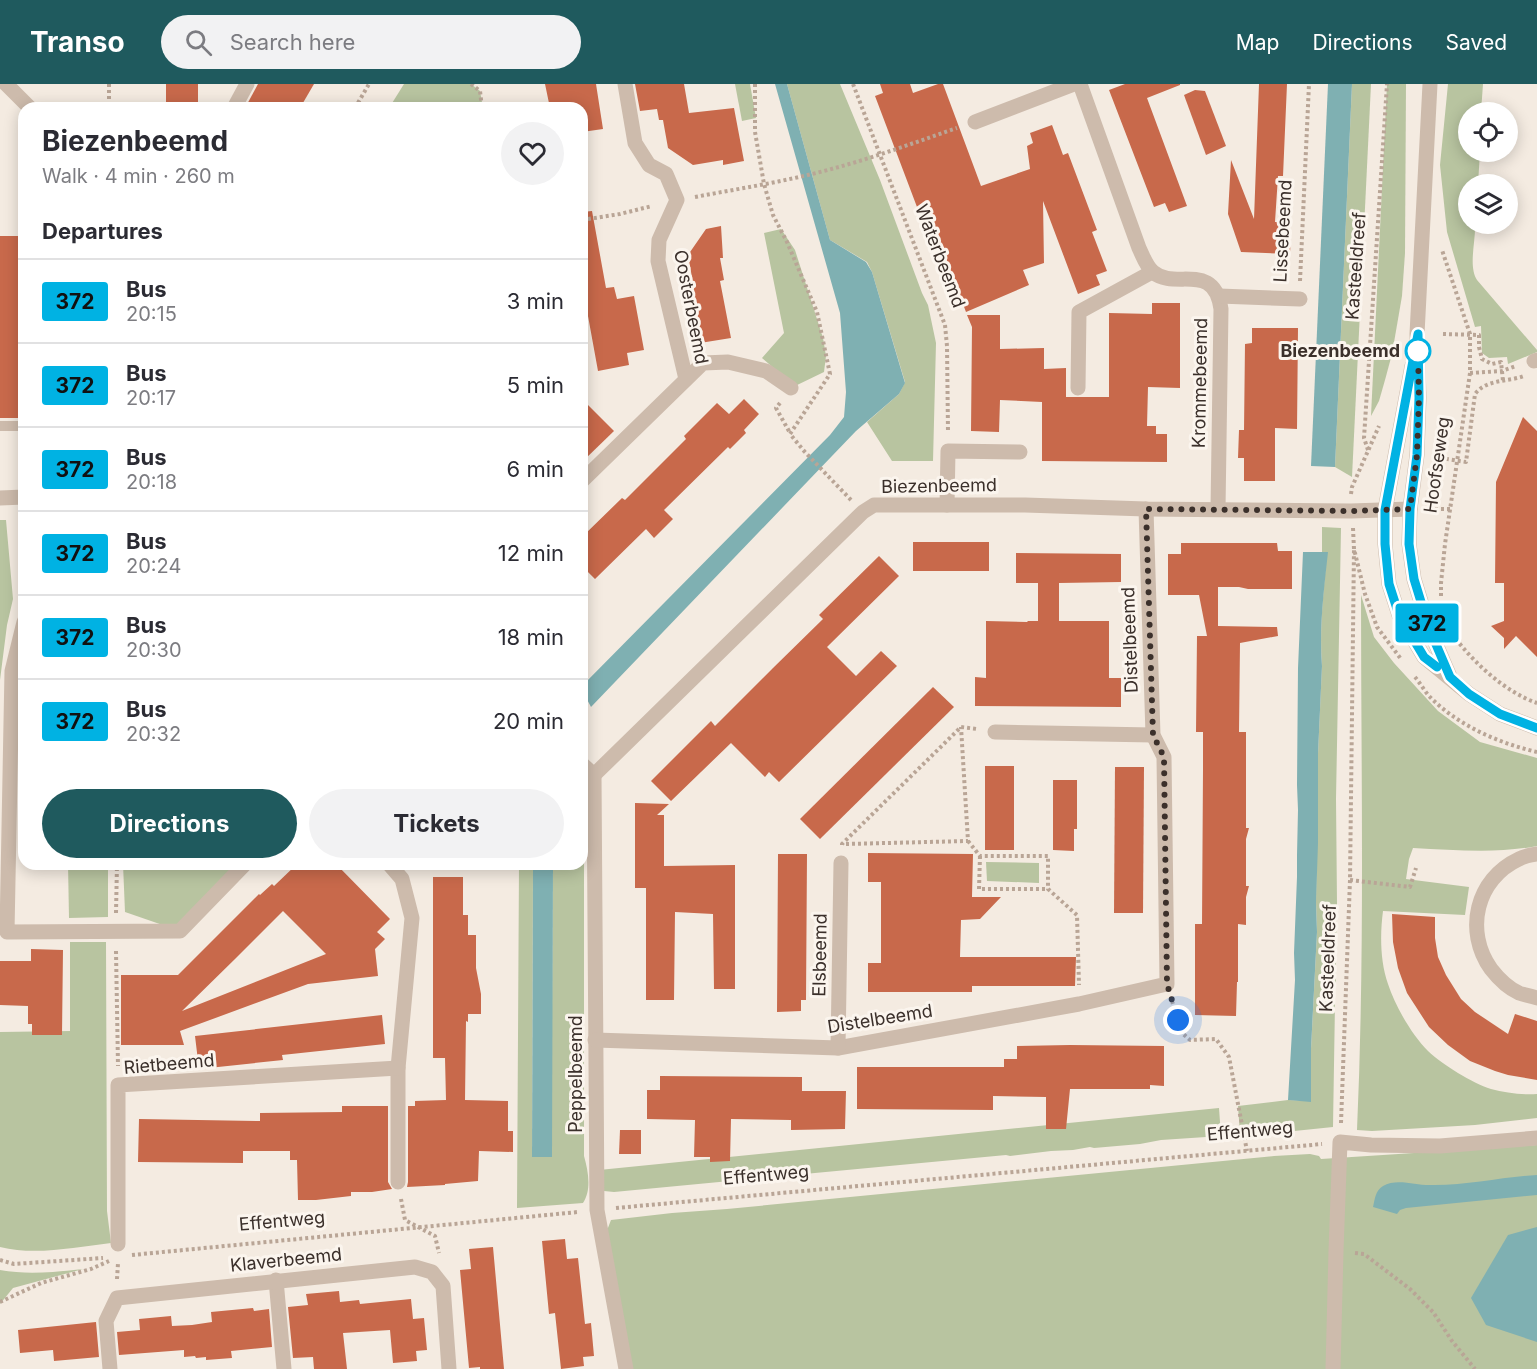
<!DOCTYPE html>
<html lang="en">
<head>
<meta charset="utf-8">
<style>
  body { margin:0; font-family:Inter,sans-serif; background:#f2f2f3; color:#2b2b33; height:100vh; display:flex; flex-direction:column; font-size:22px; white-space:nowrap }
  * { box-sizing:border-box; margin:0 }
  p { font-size:20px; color:#7c7c81 }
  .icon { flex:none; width:33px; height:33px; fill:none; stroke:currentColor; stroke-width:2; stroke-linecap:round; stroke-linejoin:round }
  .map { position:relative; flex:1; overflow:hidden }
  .details { position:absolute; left:18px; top:18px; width:570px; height:768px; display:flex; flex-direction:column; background:#fff; border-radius:18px; box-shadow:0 3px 15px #0003 }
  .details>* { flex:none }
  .badge { padding:0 12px; border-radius:4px; font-size:21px; line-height:39px }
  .tools { position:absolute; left:1458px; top:18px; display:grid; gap:12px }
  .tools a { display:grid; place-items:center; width:60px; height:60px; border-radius:50%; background:#fff; box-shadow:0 3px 15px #0003; font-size:30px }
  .you { position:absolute; width:30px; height:30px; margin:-15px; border:4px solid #fff; border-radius:50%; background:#1a73e8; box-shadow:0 0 0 9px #1a73e833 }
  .map>.badge { position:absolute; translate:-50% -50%; box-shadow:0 0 0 3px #fff }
  h2 { padding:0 24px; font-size:22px; line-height:54px }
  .round { display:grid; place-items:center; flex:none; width:63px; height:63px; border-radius:32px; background:#f2f2f3 }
  .overview { display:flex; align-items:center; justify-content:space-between; height:102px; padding:0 24px }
  h1 { font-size:28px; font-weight:700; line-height:45px }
  .primary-button { display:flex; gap:12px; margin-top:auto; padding:12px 24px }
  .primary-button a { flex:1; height:69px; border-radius:36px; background:#1f5a5e; color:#fff; font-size:24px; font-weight:700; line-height:69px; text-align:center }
  .primary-button a+a { background:#f2f2f3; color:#2b2b33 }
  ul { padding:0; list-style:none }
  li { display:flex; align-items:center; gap:18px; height:84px; padding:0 24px; border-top:2px solid #e1e1e2 }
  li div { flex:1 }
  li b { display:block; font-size:22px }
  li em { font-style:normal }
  li .badge { min-width:66px; font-weight:700; text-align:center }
  header { display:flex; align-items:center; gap:36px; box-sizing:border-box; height:84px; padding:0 30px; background:#1f5a5e; color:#fff }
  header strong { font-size:28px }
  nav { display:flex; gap:33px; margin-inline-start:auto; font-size:21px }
  .search { width:420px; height:54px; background:#f2f2f3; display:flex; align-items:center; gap:15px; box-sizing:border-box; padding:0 21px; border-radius:33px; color:#7c7c81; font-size:22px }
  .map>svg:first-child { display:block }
</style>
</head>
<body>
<header>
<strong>Transo</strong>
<div class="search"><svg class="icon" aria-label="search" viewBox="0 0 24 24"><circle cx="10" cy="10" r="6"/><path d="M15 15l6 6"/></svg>Search here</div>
<nav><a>Map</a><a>Directions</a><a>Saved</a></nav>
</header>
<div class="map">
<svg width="1537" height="1285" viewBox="0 0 1537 1285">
  <rect width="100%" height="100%" fill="#f4ebe1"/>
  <g fill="#b8c4a0">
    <path d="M404,0H471L480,7L483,24H389Z"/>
    <path d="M735,0H750L756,34L742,37Z"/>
    <path d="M787,0H840L880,96L922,209L928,221L936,259L933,377H892L867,338L899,310L905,298L872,188L867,178L830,156Z"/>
    <path d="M1352,0H1371L1352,393L1335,383Z"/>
    <path d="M1387,0H1406L1405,169L1402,212L1392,270L1385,296L1379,317L1371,332Z"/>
    <path d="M1448,0H1483L1481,28H1468V68H1480L1478,100H1468V140H1475C1476,157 1468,182 1477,196L1537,266V268L1508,280L1507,273L1489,274L1482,269L1481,242L1475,243L1447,148L1440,81Z"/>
    <path d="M781,145L795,166L823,254L826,272L824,288L793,303L783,292L762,274L784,249L764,149Z"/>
    <path d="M0,436H6L13,515L7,541L0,596Z"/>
    <path d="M1322,443L1341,444L1336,715L1337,820L1336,862V898L1334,906L1335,919L1333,1043L1275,1049L1240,1050L1238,1022L1288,1016L1311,1017V965L1317,848L1316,818L1318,670L1322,581C1319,544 1324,505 1327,468H1322Z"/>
    <path d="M1361,511L1374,553L1394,579L1438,627L1480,658L1537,674V762C1496,770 1455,766 1413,764L1409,775L1406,795L1469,803L1465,831L1383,827C1380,850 1380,877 1388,900C1395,922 1412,951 1428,967C1443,981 1472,999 1491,1005C1505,1009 1523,1011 1537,1010V1034L1475,1041L1372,1047L1357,1046C1365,868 1361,689 1361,511Z"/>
    <path d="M582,718L584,719V1072C588,1086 592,1106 583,1119L517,1124L519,780H533L532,1072L551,1073L553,780H582Z"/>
    <path d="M986,778L1039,779V799L987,797Z"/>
    <path d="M68,780H108V833L69,834Z"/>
    <path d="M123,780H245L180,847L125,828Z"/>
    <path d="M70,858H106L107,1127L111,1159C75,1163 36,1172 0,1163V948L70,947Z"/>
    <path d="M1219,1024L1221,1052L1161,1056L1140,1060L1094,1064L1090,1063L1073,1066L1051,1067L1010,1072L1006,1071L614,1108L604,1107L599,1086Z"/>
    <path d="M1537,1061V1285H629L606,1149L611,1136L672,1129L727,1125L1274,1072L1310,1070L1319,1072L1321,1075Z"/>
    <path d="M83,1185L13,1204L0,1220V1186C28,1191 55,1188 83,1185Z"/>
  </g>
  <g fill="#7fb0b2">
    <path d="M775,0H787L830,156L866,178L872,188L905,299L899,310L856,347L591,623L582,606V602L830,351L844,333L846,308L840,229Z"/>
    <path d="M1328,0H1352L1335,383L1311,382Z"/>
    <path d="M1303,468H1328C1324,505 1319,544 1322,582L1318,670V759L1316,818L1317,848L1311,965V1018L1288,1016L1295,896L1294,869L1297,793V771L1298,726L1297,701L1298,584Z"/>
    <path d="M533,780H553L552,1073H532Z"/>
    <path d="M1537,1091V1111L1406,1124L1400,1126L1397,1130L1373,1123C1375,1115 1375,1107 1383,1102C1396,1094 1415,1101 1429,1101C1465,1102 1501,1093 1537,1091Z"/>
    <path d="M1537,1143V1258L1486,1241L1471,1214L1508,1151Z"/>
  </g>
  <g fill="#c8694b" fill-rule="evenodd">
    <rect x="166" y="0" width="32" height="24"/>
    <path d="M258,0H314L300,24H245Z"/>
    <path d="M545,0H596L603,45L582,48V24H550Z"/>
    <path d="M635,0H684L689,29L734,24L744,77L723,81V76L693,81L668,64L663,36H659L657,25L640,27Z"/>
    <path d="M880,0H910L913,9L938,0H943L981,102L1030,85L1027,62L1033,59L1030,49L1052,41L1063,71L1068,69L1097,146L1092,148L1107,187L1096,191L1100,201L1078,210L1043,117L1044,179L1023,186L1029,201L966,228L925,120L917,123L875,12L883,9Z"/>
    <path d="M1125,0H1180V1L1147,14L1187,122L1169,128L1165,119L1154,123L1109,6Z"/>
    <path d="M1259,0H1287L1283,92H1278L1275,138H1281V146L1291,147L1290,170L1241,168L1228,130L1231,76L1254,135Z"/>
    <path d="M1195,6L1205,7L1226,62L1206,71L1184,11Z"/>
    <path d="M592,127L606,204L614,203L617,215L634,212L644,266L627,269L629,281L598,287L584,210L582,211V128Z"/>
    <path d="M721,142L723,174H720L724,196L720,197L731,254L700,259L689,200L693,199L688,171L706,145Z"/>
    <rect x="0" y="152" width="24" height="182"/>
    <path d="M1152,219H1180V304L1148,303L1147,342H1156V350H1167V378L1042,377V318L1000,316L999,348L971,347L972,243L967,231H1000V265L1044,264V285L1066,284V313H1109V229L1152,230Z"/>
    <path d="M1252,244H1298L1297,345L1275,344V397H1244V374H1238L1239,346H1244L1245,260L1252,259Z"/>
    <path d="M582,315L614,347L582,378Z"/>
    <path d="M744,315L759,330L744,346L746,349L730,365L728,363L664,426L673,435L654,454L646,445L595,495L582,482V453L622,414L625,416L686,355L684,352L717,319L729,330Z"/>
    <path d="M1523,333L1537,347V573L1516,552L1504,565V554L1491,542L1504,537V499H1495L1496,398Z"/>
    <rect x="913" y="458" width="76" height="29"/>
    <path d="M1181,459H1277L1278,467H1292V505H1248L1239,503H1218V542L1277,543L1278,552L1240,559L1239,648H1246V744H1249L1246,755V802H1249L1246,813V841L1238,840V898H1237L1236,932L1195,931V840H1202L1203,686V648H1196L1197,552H1207L1199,511H1168V470H1181Z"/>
    <path d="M1016,469L1121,470V498L1059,499V537H1109V594H1121V623L975,622V593L986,594V537L1027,538L1028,537H1038V499H1016Z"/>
    <path d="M879,472L899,492L827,563L856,592L881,567L897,582L779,698L769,688L765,693L731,659L671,717L651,697L711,637L715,642L773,584L823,535L819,531Z"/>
    <path d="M933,603L954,623L820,755L800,735Z"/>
    <rect x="985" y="682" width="29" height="84"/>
    <path d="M1115,683H1144L1143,829H1114Z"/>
    <path d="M1053,696H1077V745H1074V767L1053,766Z"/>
    <path d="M635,719L669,720L657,731H664V782L735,781V905H714L713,830L675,828L674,916H646V804H635Z"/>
    <path d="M868,769L973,770L972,813H1001L980,835L961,836L960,873H1076L1075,902H972V908H868V879H881V798H868Z"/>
    <path d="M778,770H807L806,916H801V927L777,928Z"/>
    <path d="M297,780H336L390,835L377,848L385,855L375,865L378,892L308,900L180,947L184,961H121V891H178L259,810L260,811L272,800L274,802ZM283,827L326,870L182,927L235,875Z"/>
    <path d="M433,793H463V831H468V851H476V884L481,910V930H468V938L466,937L465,1016L508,1017V1047H513V1068L479,1067L478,1097L445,1100V1101L407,1103L408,1098V1022H415V1017L446,1016L445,974H433Z"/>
    <path d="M1392,830L1435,833V854L1438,873L1446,891L1461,915L1475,928L1508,950L1515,930L1537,937V996L1508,991L1495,987L1470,977L1448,961L1429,943L1407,909L1398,884L1393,858Z"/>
    <path d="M31,865L63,866L62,951H32V940H28V922L0,921V877H31Z"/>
    <path d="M382,931L385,960L282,971L283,976L199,985L195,952Z"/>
    <path d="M1070,961L1164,962V1002L1150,1001V1005H1070L1066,1045H1046V1013L993,1012V1026L857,1025V983H1004V975H1017V962Z"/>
    <path d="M660,992L802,993V1007H846L845,1045L791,1046V1036L731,1035L730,1077L710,1078V1073H694L695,1036L647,1035V1006H660Z"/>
    <path d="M342,1022H388V1098L392,1105L372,1108H351V1112L316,1116H298L297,1076H290V1067H243V1079L138,1078L139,1035L260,1037V1029L342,1028Z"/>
    <path d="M620,1046H641V1070H619Z"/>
    <path d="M565,1155L567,1175L578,1174L585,1240L591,1239L594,1272L583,1273L584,1282L561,1285L555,1229L549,1230L542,1157Z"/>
    <path d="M493,1163L504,1285H480V1283L469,1284L460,1186L471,1185L469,1165Z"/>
    <path d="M339,1207L340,1218L359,1216L360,1220L411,1215L413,1235L424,1234L427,1266L416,1267L417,1277L393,1279L390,1246L343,1249L347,1285H314L313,1273L293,1274L288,1223L308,1221L306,1210Z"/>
    <path d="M253,1224L254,1227L269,1225L272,1263L231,1267L232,1274L206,1276V1273L196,1274L195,1272L184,1273V1266L119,1271L117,1248L140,1246L139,1235L171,1232L172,1242L192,1241L212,1238L211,1228Z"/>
    <path d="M96,1238L99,1273L54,1277L53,1266L20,1269L18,1246Z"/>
  </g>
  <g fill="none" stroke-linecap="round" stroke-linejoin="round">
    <g stroke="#b9a596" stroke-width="4" stroke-dasharray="3 3" stroke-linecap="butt">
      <path d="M109,0V24"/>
      <path d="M471,0L480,7L482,24"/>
      <path d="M755,0V48L764,100L773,131L787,158L817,228L830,290L790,350L804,367L851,416"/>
      <path d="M853,0L945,241L947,262L948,348"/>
      <path d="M355,24L369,0"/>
      <path d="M695,113C742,104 789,97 835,84C876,73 916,58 957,44"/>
      <path d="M582,136L620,130L652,122"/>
      <path d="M1300,197L1309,0"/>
      <path d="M1443,250L1479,251V263L1482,275L1492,280L1501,278L1503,297"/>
      <path d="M1470,289L1502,287L1516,282"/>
      <path d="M780,319L776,324L790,349"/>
      <path d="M1368,366L1364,354L1387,0"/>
      <path d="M1434,373L1466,378L1475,310C1486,295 1508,298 1524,292"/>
      <path d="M1351,410L1352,403L1379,342"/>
      <path d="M1429,425H1450"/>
      <path d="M1353,444L1354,465L1365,510L1377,543L1401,575"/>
      <path d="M1441,512V499L1445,460L1470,289V250L1442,166"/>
      <path d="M1456,555C1475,580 1507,609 1537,619"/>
      <path d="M1415,593C1420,599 1424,606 1429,612C1457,641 1498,659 1537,668"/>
      <path d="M968,757L980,772H1048V805L1077,831L1079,901"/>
      <path d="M846,760L968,757L961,643"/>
      <path d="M842,761V760L961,643L977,645"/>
      <path d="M980,772L979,805H1048"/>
      <path d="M1350,796L1410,803L1416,784"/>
      <path d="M116,829L117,780"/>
      <path d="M116,867L118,982"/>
      <path d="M1172,917L1182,949L1190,956L1216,955L1229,973L1247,1067"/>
      <path d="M1341,1039L1350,796L1354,465"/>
      <path d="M401,1115L405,1136L435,1152L439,1169"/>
      <path d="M616,1124L1322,1060"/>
      <path d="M1355,1169L1364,1170L1410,1205L1433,1228L1452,1257L1475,1285"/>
      <path d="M132,1171L578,1128"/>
      <path d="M0,1176L14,1180L103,1174"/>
      <path d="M117,1195L118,1179"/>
      <path d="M0,1218L41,1199L91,1185L109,1177"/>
    </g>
    <path stroke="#cdbbac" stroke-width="10" d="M0,342H24"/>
    <g stroke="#cdbbac" stroke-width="15">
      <path d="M6,0L30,24"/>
      <path d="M625,0L635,59L649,81L666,90L677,116L659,156L658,177L686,295"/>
      <path d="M1080,0L1139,164C1143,172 1146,182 1153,188C1175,207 1214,176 1221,225L1218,425"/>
      <path d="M234,24L247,0"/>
      <path d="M975,38L1074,0"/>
      <path d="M1219,212L1300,215"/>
      <path d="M1534,277L1537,276"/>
      <path d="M1078,304L1079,228L1152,188"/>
      <path d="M582,397L703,279L728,278L766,287L791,304"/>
      <path d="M0,414L24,413"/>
      <path d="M947,421L948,367L1020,368"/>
      <path d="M24,538L12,587L7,848L180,847L245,780"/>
      <path d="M995,648L1153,651"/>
      <path d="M582,680L594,691L863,428L874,421H1025L1146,425L1351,427L1410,425"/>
      <path d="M594,691L597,1126L626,1285"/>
      <path d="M1537,770C1531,771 1524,772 1519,775C1476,795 1464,847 1491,885C1498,894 1508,904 1519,909C1525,911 1531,912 1537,914"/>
      <path d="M389,780L402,795L412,834L398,984V1098"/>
      <path d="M595,956L838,964L1079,920L1167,900L1164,673L1153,651L1146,425"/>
      <path d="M838,964L841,779"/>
      <path d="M118,1160V1001L398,984"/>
      <path d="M276,1196L284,1285"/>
      <path d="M110,1285L106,1237L117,1214L415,1183L432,1188L443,1202L449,1285"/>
      <path d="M1333,1285L1336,1167L1340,1058L1371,1061L1440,1062L1537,1054"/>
    </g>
    <g stroke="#cdbbac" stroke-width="15">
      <path d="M1430,0L1417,250L1419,314L1417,371L1410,425L1409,460L1414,495L1429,544L1450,593"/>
      <path d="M1412,282L1385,426V460L1389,500L1399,531L1424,573L1469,610L1500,630L1537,644"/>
    </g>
  </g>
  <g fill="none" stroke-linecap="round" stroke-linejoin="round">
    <g stroke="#fff" stroke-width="14">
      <path id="line" d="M1437,583L1424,573L1399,531L1389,500L1385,460V426L1418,250L1419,314L1417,371L1410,425L1409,460L1414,495L1429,544L1450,593L1469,610L1500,630L1537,644"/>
    </g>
    <use href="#line" stroke="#00b2e3" stroke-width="9"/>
    <path stroke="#3b302b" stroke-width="6" stroke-dasharray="0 10.8" d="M1178,936L1167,900L1164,673L1153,651L1146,425L1351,427L1410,425L1417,371L1419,314L1418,267"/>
  </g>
  <circle fill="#fff" stroke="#00b2e3" stroke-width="3" cx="1418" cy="267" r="12"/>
  <g text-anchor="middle" stroke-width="6" stroke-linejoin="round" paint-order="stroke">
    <g font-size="18" fill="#3b302b" stroke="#fbf5ee">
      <text transform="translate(1283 147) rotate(-87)" y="6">Lissebeemd</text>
      <text transform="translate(940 172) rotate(69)" y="6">Waterbeemd</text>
      <text transform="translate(1356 182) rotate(-86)" y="6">Kasteeldreef</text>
      <text transform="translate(691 223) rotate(79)" y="6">Oosterbeemd</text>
      <text transform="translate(1200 299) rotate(-89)" y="6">Krommebeemd</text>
      <text transform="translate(1437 381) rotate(-82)" y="6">Hoofseweg</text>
      <text transform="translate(939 402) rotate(-1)" y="6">Biezenbeemd</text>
      <text transform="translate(1130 556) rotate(-92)" y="6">Distelbeemd</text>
      <text transform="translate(820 871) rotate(-89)" y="6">Elsbeemd</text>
      <text transform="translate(1328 874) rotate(-88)" y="6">Kasteeldreef</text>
      <text transform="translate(880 935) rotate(-9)" y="6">Distelbeemd</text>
      <text transform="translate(169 980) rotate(-5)" y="6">Rietbeemd</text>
      <text transform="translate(576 990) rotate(-90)" y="6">Peppelbeemd</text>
      <text transform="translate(1250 1047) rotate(-5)" y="6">Effentweg</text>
      <text transform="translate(766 1091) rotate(-5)" y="6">Effentweg</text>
      <text transform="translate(282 1137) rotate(-5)" y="6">Effentweg</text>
      <text transform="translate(286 1176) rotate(-6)" y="6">Klaverbeemd</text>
    </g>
    <g font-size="18" font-weight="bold" fill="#3b302b" stroke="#fbf5ee" text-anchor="end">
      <text x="1400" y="273">Biezenbeemd</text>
    </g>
  </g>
</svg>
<div class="tools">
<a><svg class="icon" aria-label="locate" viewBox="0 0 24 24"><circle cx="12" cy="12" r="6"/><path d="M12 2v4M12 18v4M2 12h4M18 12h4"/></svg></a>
<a><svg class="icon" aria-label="layers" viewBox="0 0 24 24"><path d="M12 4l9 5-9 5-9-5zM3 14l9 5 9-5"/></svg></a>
</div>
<div class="you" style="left:1178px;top:936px"></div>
<b class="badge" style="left:1427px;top:539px;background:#00b2e3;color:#111">372</b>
<section class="details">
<div class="overview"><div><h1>Biezenbeemd</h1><p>Walk · 4 min · 260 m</p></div><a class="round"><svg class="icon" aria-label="heart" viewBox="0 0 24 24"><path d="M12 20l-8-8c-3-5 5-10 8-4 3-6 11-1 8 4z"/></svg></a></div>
<h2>Departures</h2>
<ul>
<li><span class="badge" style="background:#00b2e3;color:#111">372</span><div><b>Bus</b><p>20:15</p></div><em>3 min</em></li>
<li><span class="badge" style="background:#00b2e3;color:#111">372</span><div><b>Bus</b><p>20:17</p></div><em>5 min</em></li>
<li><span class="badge" style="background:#00b2e3;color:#111">372</span><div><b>Bus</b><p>20:18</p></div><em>6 min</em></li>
<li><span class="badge" style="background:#00b2e3;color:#111">372</span><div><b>Bus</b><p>20:24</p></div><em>12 min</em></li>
<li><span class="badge" style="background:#00b2e3;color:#111">372</span><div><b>Bus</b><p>20:30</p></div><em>18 min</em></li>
<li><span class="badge" style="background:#00b2e3;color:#111">372</span><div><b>Bus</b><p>20:32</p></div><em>20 min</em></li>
</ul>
<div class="primary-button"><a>Directions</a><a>Tickets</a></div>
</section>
</div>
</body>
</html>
